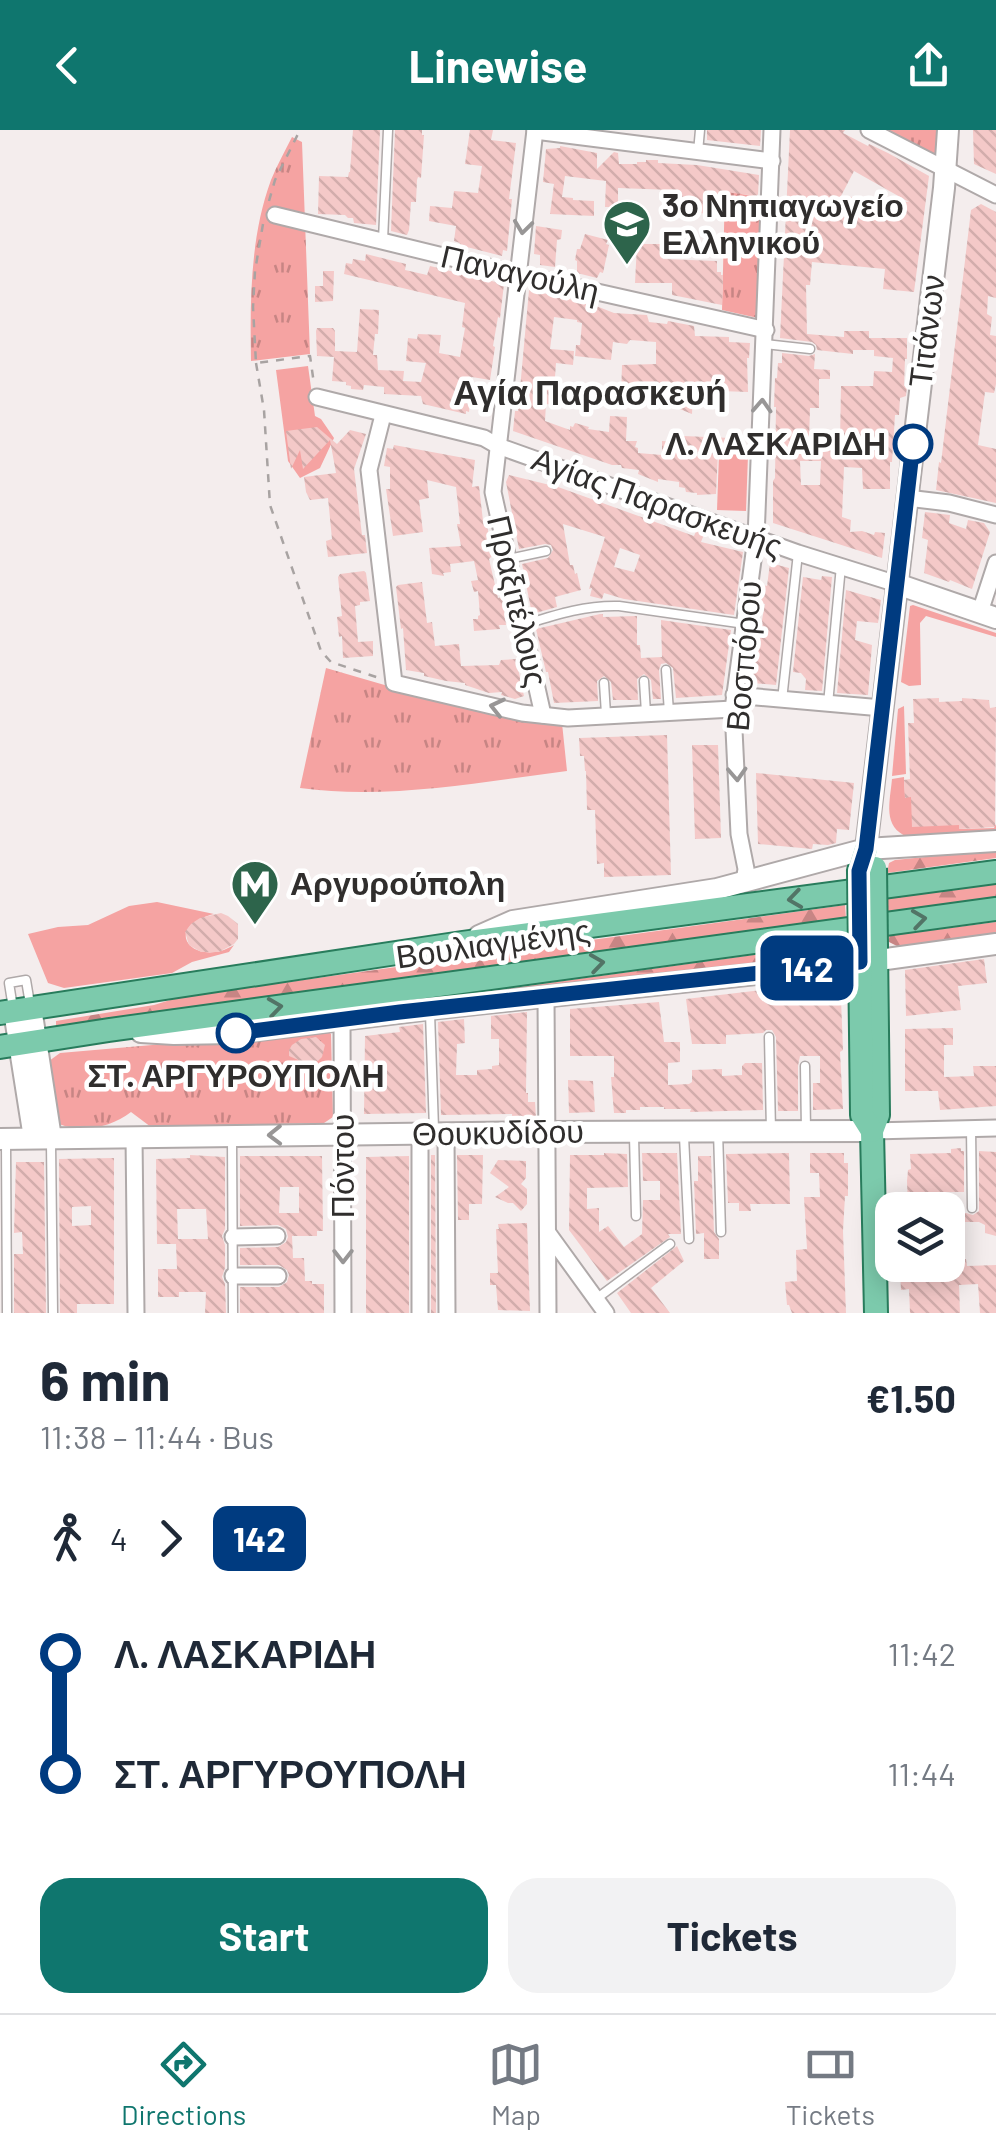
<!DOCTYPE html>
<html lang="en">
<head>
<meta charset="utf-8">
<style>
  body { margin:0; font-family:Barlow,sans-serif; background:#f2f2f3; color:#1f2937; height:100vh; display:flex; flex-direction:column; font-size:38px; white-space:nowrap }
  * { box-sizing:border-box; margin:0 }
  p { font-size:32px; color:#747a83 }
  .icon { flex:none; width:55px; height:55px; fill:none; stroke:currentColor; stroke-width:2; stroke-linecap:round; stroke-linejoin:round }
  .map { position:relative; height:1183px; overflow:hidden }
  .details { display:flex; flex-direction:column; background:#fff; flex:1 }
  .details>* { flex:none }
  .badge { padding:0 20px; border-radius:15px; font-size:35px; line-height:65px }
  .tools { position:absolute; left:875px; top:1062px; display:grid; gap:20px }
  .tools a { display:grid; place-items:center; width:90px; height:90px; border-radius:20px; background:#fff; box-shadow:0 5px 25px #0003; font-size:50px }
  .map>.badge { position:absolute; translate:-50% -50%; box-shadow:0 0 0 5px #fff }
  .legs { display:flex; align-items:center; gap:15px; height:110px; padding:0 40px; font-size:32px }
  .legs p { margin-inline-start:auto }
  .summary { display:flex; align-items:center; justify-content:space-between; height:170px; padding:0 40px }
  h1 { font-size:55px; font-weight:700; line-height:75px }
  .action { display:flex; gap:20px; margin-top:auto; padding:20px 40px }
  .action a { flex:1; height:115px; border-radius:30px; background:#0f766e; color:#fff; font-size:40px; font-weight:700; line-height:115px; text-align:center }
  .action a+a { background:#f2f2f3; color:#1f2937 }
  ul { padding:0 40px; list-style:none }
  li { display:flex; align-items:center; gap:35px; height:120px; font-size:38px }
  li i { display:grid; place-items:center; width:15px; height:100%; margin:0 12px; background:currentColor }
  li i::after { content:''; width:25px; height:25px; margin:-12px; border:8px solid; border-radius:50%; background:#fff }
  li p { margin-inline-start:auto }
  li:first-child i { background:linear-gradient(#0000 50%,currentColor 0) }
  li:last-child i { background:linear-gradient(currentColor 50%,#0000 0) }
  header { display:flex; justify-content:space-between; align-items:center; height:130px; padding:0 40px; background:#0f766e; color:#fff; font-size:45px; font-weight:700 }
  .tab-bar { display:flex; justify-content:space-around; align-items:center; height:140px; border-top:2px solid #e0e1e3; background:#fff; font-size:28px; color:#747a83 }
  .tab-bar a { display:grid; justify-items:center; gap:5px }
  .tab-bar .on { color:#0f766e }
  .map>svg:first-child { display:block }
</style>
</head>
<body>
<header><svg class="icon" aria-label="back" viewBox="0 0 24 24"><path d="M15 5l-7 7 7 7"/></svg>Linewise<svg class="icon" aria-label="share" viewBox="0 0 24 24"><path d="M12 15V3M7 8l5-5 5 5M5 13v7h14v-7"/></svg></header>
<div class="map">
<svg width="996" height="1183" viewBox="0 0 996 1183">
  <defs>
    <pattern id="forest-firs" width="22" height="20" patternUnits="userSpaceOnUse" patternTransform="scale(2.5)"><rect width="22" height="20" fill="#f5a3a2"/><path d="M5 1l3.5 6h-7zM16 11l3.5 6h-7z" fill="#c78584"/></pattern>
    <pattern id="park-tufts" width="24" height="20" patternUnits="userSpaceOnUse" patternTransform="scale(2.5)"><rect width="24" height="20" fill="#f5a3a2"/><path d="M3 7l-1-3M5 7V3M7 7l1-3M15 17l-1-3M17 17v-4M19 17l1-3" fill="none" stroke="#c78584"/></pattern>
    <pattern id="building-back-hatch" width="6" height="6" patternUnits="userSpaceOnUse" patternTransform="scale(2.5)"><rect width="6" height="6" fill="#f4c9c8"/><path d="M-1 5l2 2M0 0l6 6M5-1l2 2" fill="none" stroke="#d2adac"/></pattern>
  </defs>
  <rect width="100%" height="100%" fill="#f4eded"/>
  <g fill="#f5a3a2">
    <path d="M308,236L315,286L321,289L334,308L320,338L300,348L288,331L276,240Z"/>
    <path d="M719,324L748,325L746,381L717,380Z"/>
    <path d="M913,475L996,503V507L926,486L920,493L921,555L909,556L901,552L910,476Z"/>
    <path d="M904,576L906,644L892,646L898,579Z"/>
    <path d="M904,647L905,667H911L959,695V699L994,698L996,694V702L908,707C882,697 890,672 892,649Z"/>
    <path d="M157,772L214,784C159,798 195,839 234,815L229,822L192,832L172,843L64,858L48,853L28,804L58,797L88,795L129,776Z"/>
  </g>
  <g fill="url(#forest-firs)">
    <path d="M996,720V728L887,743L889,733L895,730Z"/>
    <path d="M996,754V769L888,784L887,768Z"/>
    <path d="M845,775L846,789L56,899V891L154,875L180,867Z"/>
    <path d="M996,792V805L899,817L887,811V806Z"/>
    <path d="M847,812L845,822L838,826L373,877Z"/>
  </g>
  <g fill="url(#park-tufts)">
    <path d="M886,0H940L939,22L935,26H930Z"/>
    <path d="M292,7L302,12L310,224L251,231C250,171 250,107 271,50C277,35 285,21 292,7Z"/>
    <path d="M725,59L741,60V64L764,67L758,188L722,180Z"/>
    <path d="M326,538L388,556L540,593H562L567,641C479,652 389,670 300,658Z"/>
    <path d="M327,900L331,904L333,987L324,993L151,997L131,982C111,997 83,1004 59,994L49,931L60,923Z"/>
  </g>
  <g fill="url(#building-back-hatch)" fill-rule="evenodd">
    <path d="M353,0H380L376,95L354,93L353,88H348L345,85L318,84L319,46L348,47L349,42H350Z"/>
    <path d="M395,0H422V5H424L421,48L418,47L417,50L416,72H411L409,100L407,105L391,101Z"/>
    <path d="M470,0H493L491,10L516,13L509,69H512L507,121L503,120L502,126L459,115L460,113L454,111L456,96L429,91L430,76L452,78L454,61L478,63L482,36L465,34Z"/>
    <path d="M707,0H761L760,16L707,10Z"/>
    <path d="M790,0H845L843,3L868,16L869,14L888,23L929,46L914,162L883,159L885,139L812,132L810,155H806L807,204L844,207V201H869V208H907V229H905L904,256H907L906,266L900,268L899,285H895L892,332H890V359H863L862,338L844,337L842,387L851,390L850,402L862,401L874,405L875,402L885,403L882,428L773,393V351L775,348L776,277H774L775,248H777L778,233H782V223L809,226L815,224L814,239L830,240V249H819V278H810L809,310L840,311L841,256H873L874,241L892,242L893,228L874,226V220H853V224L817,220L816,215L812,212L780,208ZM854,41L909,72L841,66ZM800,331H821L820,355H801Z"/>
    <path d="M973,0H996V44L974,34Z"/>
    <path d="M560,16L597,23V39L614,22L618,23L619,34H637V32H646V30H658V33L697,35L759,45L758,64L757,66L725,62L723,79H709L710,84L699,83V81L675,80L673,74H671L672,60L618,58V74L616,77H605L606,51L565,46L562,67L573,68V70L594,71V86L550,84L554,54L543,52L546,19L560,18Z"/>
    <path d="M981,74L996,82V168L988,166L987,184L992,187L990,205L996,206V254L994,263L985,262L978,315L996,319V373L936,360L939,332L941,333L971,80Z"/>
    <path d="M536,96L562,100L561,109L557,110L555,137L540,135V125L534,124Z"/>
    <path d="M585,104L608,110L606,114L609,115L603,143L600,142L597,148L577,143V131L575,130L577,119H580Z"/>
    <path d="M637,114H663V129L717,131V142H721V145H723L722,175L672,165V153H635Z"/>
    <path d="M366,124L406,134L405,140L427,145L430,136L504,154L500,188L498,187L493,216L495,217L490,250L472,247L469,282L466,281V284L423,274L421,266L384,264V257L364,255L363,260L351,259V256L346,255V252L332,251L334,227L317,226L316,201L317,198H333L335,201V221L357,222L360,179L379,180L378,204H375L373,225H377L378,240L404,241L403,251L421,252L426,233L406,231L408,208L417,209L418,204L441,205L439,223L460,227L465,198L462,197L465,173L344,144L346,133L352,134L353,129L365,131Z"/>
    <path d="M323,141H334L333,171L315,172V156H323Z"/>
    <path d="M529,160L591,174L614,183L647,185L649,192L667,194L668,191L694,196L695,206L729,207V212L750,213L749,228H747L748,262L693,260L692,284L675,277L677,261L656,260V271L649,272L635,271V268L621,266L622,235L656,234V212L630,210L627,214L613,212L611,230L575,226L576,215H580L582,193L577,192V190L554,187L550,219L574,221L573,235L556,233L553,275L546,274L545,291L570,300V296L573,297L575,293L589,297L588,299L609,302L610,286L627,287L626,311H637L635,317L638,318V323L662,325V311L683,312V306L731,308V322H718L716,364L697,365V363L686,362L685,358L679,357V352L658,349V352L638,344L639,340L622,338L621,335H612L513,301L515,281H518Z"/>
    <path d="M317,297L337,314L350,300L366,304L354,339L362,405H365L367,423L328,427L326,411L332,409L328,368L310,370L306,362L304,347L336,343L330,310L303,339L300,320L291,339L286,301Z"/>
    <path d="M394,315L475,330L472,357L479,356L483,391L486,390L489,406L492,426L489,429L498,468L501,467L503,471L506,495H499L500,499L474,501L473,489H478V486L480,485L478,461L474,462L471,451L478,450L474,431L450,434L451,442L443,443L444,446L432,444L429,418L461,416L457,394H460L456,357L427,350L429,368L419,370L423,402L393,406L386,359H390V337L384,336L387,318L393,319Z"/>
    <path d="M509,345L558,357L694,406L697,399L705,402L701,412L743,422L734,485L624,469L604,463L602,469L590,466L592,458L589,459L605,407L563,394L570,435H573L575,444L577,443L581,460L555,467L557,477L532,484L522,434L548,428L553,420L551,415L545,414L519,419L506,352ZM620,418L640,425L634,442L614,437Z"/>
    <path d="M925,382L950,385L949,393L966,399L968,390L984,393L990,402L972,459L950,450L949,452L924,443L928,410L922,408Z"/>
    <path d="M770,433L789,438L776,555L752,553L758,505L759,506L765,474L760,473L763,455L767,456Z"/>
    <path d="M364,441L366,443L370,471L360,472V475L355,476L358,512L373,511V526L343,528L342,506L339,507L337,487L342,486L338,447L340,444Z"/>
    <path d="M822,446L832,447L822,561L805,560L806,549L801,543L793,542L803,447L821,450Z"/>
    <path d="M422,452L427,493L432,492L435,516L459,514L461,536L499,535L501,530L516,529L524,566L515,569L501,565L502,562L489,563L465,555V553L446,551L424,546V543L406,540L403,498L401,499L396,457L398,455Z"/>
    <path d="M846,460L881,470L878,493L857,491L855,510L872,515L868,565L837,563Z"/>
    <path d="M600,484H603V487L637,486V515H640L641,528L662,527L661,490L731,500L722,565L676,568L673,538L666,533L661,534L659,540L661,569H653L651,550L644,544L637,549L638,570H613L611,552L604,546L597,551L598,571L554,573L548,542H546L536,499Z"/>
    <path d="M939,568V572L962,571V568L989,570L990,578L996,577L995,697L959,699V695L912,697L911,667L905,668L904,650L910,649L908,593H914L913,569Z"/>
    <path d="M667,605L671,745L604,747V733L597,734L595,680H587L586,641H585L584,626H580L579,608Z"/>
    <path d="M692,615H718L721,708L695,709Z"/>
    <path d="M756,643L854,653L849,700L837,699L836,713L828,715L813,714L812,719L758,714Z"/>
    <path d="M221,783L228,786L238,794V809L234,814L219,822H201L189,815L185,802L191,794L200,788Z"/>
    <path d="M984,829L987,853L958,856L961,880L906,886L905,840Z"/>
    <path d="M831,852L833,870L841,869L843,920L840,922L843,979L813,980V953H820V926H800L798,936V981H778L776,907L772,900H766L763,903L726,905V914H692L686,869Z"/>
    <path d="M659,872L664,912H680V932L668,933V955L689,954L692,952V940L722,939V946L742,945V936L745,933H762L763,980L690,982L691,979H664V977H640V980H626V983H614L611,947H614V926H570V879Z"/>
    <path d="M527,882L526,963H528V972H535L536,988L512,989V984L441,985L438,892L464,889L465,913L457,914L456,945H477V940L492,939V936L499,935V909H491V886Z"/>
    <path d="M423,894L426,983L364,984L365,906L400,902L399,897Z"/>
    <path d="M953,898V915H944V947L974,946L973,936H996V976L940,980L938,961H905V899Z"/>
    <path d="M316,907L325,915L322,927L318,931L303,932L289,926V920L292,915L301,909Z"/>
    <path d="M568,950L593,951L595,982L569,983Z"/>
    <path d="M961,1018V1021H964V1062H942V1080H908L907,1051L908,1040L911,1039L910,1024L951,1023V1019Z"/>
    <path d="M979,1021L996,1022V1106L985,1103V1095L979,1092H958V1098H948V1083H966L973,1085L979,1081Z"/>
    <path d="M604,1023L627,1024L628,1057L587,1058V1079L599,1078V1102L608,1096L624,1117L642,1104L643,1070H660V1051H643L642,1023H677L681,1104H668L670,1107L607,1151L569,1100L570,1025H604Z"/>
    <path d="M789,1023L790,1074H750L751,1081H739V1073H728L726,1024Z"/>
    <path d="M810,1023H844V1033H848V1066H845L843,1101L846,1183H792L789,1175H787L785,1152L797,1151L796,1120L807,1119L804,1067H820L819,1043H810Z"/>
    <path d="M190,1025L225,1027V1099L222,1106L225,1115V1138L222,1147L225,1154L226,1183H205L206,1162H179V1167H158V1139H177L176,1114H157L156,1029L190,1028ZM177,1079H206L208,1109H178Z"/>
    <path d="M431,1025H435L436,1183H431Z"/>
    <path d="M457,1025H483L482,1074H469V1090H458Z"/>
    <path d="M240,1026H322L323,1101H317V1106H292L293,1128H304L305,1151H312V1154H324V1183H240V1157H279L287,1152L289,1145L287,1140L279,1135H240V1118L278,1117L286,1112L288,1107L286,1099L278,1095L240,1096ZM280,1057H299V1083H279Z"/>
    <path d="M409,1026V1183H366V1027Z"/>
    <path d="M698,1026H711L714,1102L719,1109V1129H704V1103L696,1104L694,1051H698Z"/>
    <path d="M114,1028V1174H77V1183H60L59,1029ZM91,1076V1095L72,1096V1077Z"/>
    <path d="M498,1030L526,1031V1048L521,1054L527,1059V1074L521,1081L513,1073H508L495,1067L509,1057L490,1043Z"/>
    <path d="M16,1032H44L46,1183H14V1124H23L22,1102L14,1103Z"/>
    <path d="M527,1093L530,1181L498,1180L496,1155H490V1143H498L496,1099H499L498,1094Z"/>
    <path d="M677,1116L684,1131L651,1158L670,1183H631L617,1163Z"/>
    <path d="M966,1129L967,1136L996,1135V1183H980L978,1154L959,1155L960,1183H910L909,1159L901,1160L900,1140L945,1138L948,1130Z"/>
  </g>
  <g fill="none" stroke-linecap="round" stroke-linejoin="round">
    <g stroke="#afa9a9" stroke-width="11">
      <g id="lane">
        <path d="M698,22L700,0"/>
        <path d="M383,110L388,0"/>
        <path d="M765,214L810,219"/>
        <path d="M508,429L546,421"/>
        <path d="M523,495C555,485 585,475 619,476L745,494"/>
        <path d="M666,540L669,582"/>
        <path d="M644,551L646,583"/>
        <path d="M604,553L606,584"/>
        <path d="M782,570L798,423"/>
        <path d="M828,574L841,436"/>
        <path d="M13,878L9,853L26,850L30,874"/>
        <path d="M430,883L434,999"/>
        <path d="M769,907L771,1001"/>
        <path d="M805,936L806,1000"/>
        <path d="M971,998L972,1078"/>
        <path d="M718,1001L721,1102"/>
        <path d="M634,1006L636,1086"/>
        <path d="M684,1006L689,1109"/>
        <path d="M232,1010L233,1183"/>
        <path d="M6,1013L7,1183"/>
        <path d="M51,1013L53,1183"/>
        <path d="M596,1169L670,1114"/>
      </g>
    </g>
    <g stroke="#afa9a9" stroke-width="19">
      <g id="street">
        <path d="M535,0L493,362L543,585"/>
        <path d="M869,0L996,65"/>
        <path d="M535,1L772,31"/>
        <path d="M275,85L517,144L766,200"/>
        <path d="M317,267L484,308L498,316L798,423L897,454"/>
        <path d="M383,285L369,340L394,553L522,583L568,588L733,579"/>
        <path d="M907,368L949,373L996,385"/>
        <path d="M980,482L996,433"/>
        <path d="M734,565L882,578"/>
        <path d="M744,752L746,739L739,704L733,579L756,408L772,0"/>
        <path d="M546,867L548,1183"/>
        <path d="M342,889L343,1183"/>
        <path d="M872,1001L996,998"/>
        <path d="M446,1003L447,1183"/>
        <path d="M420,1004V1183"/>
        <path d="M134,1007L136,1183"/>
        <path d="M548,1103L606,1183"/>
        <path d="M233,1107L277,1106"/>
        <path d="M233,1146H278"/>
      </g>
    </g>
    <g stroke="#afa9a9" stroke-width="24">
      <g id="secondary">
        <path d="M897,454L996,488"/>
        <path d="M866,719L944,58L948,0"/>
        <path d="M479,806L513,791L717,759L866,719L996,711"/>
        <path d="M31,878L51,1008"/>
        <path d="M14,881L34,1008"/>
        <path d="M141,902L174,904L236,903L430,879L850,834L996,814"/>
        <path d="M0,1009L548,1002L872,1001"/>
      </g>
    </g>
    <g stroke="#287c5c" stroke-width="26">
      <g id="primary">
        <path d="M859,741L866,719"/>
        <path d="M876,817L878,985L872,1001L876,1183"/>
        <path d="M860,822L862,985L872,1001"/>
        <path d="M0,883L462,813L996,742"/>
        <path d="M0,917L109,900L996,779"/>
      </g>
    </g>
    <g stroke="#a8a3a2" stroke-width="2.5" stroke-dasharray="8 8" stroke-linecap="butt">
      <path d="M269,71L275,50L300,0"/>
      <path d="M263,94L255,141L253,177L256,233L310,226L314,254"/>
      <path d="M256,233L264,280L270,375L321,521L331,532L379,548"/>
    </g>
    <use href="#lane" stroke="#fff" stroke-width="8"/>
    <use href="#street" stroke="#fff" stroke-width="15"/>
    <use href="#secondary" stroke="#fff" stroke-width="20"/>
    <use href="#primary" stroke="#7ccaac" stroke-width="22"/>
    <g stroke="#287c5c" stroke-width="26" stroke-linecap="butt">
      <g id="primary-bridge">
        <path d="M875,738L876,817"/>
        <path d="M859,741L860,822"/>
      </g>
    </g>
    <use href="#primary-bridge" stroke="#7ccaac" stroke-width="22"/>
  </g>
  <defs><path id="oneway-chevron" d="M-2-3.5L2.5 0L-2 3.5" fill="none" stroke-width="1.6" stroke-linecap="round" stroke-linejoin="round" transform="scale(2.5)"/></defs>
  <g stroke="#989696">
    <use href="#oneway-chevron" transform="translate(523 97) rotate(97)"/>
    <use href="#oneway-chevron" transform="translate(762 276) rotate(-87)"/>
    <use href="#oneway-chevron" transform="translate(497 577) rotate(-167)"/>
    <use href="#oneway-chevron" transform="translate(737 644) rotate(87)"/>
    <use href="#oneway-chevron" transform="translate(275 1005) rotate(179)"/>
    <use href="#oneway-chevron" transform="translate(343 1126) rotate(90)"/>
  </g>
  <g stroke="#527466">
    <use href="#oneway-chevron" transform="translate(795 769) rotate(172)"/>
    <use href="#oneway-chevron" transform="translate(919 789) rotate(-8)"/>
    <use href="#oneway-chevron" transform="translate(597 833) rotate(-8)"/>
    <use href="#oneway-chevron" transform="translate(275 877) rotate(-8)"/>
  </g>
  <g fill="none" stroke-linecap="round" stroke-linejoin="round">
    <g stroke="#fff" stroke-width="22">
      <path id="line-1" d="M236,903L400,882L860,832L859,741L866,719L913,314"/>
    </g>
    <use href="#line-1" stroke="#003b80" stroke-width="15"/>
  </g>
  <defs>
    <g id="school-pin" transform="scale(2.5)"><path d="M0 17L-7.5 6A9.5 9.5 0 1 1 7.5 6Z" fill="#2d644b" stroke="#fff"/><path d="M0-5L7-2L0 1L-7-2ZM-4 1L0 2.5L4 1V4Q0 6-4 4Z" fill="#fff"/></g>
    <g id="metro-pin" transform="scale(2.5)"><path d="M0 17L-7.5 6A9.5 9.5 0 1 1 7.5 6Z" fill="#2d644b" stroke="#fff"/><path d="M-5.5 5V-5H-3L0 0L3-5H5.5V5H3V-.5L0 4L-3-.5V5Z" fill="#fff"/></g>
  </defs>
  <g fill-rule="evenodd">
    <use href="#school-pin" x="627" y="94"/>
    <use href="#metro-pin" x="255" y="754"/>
  </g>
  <g fill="#fff" stroke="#003b80" stroke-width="5">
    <circle cx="913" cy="314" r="18"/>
    <circle cx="236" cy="903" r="18"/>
  </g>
  <g text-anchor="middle" stroke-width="9" stroke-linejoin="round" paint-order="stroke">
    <g font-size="32" font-weight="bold" fill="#302e2d" stroke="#fff" text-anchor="start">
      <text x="662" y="87">3ο Νηπιαγωγείο<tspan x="662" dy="37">Ελληνικού</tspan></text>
      <text x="290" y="765">Αργυρούπολη</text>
    </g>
    <g font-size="32" fill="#302e2d" stroke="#fff">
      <text transform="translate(520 144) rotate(13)" y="11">Παναγούλη</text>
      <text transform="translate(927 201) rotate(-83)" y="11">Τιτάνων</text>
      <text transform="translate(657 373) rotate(20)" y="11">Αγίας Παρασκευής</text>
      <text transform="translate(517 471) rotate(77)" y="11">Πραξιτέλους</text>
      <text transform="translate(744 526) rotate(-85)" y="11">Βοσπόρου</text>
      <text transform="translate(493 814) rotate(-8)" y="11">Βουλιαγμένης</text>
      <text transform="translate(498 1003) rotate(-1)" y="11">Θουκυδίδου</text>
      <text transform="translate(343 1036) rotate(-90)" y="11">Πόντου</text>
    </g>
    <g font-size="32" font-weight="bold" fill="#302e2d" stroke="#fff" text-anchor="end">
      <text x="886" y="325">Λ. ΛΑΣΚΑΡΙΔΗ</text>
      <text x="236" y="957" text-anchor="middle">ΣΤ. ΑΡΓΥΡΟΥΠΟΛΗ</text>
    </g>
    <g font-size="35" font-weight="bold" fill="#302e2d" stroke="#fff">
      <text x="590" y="275">Αγία Παρασκευή</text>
    </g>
  </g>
</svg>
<div class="tools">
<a><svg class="icon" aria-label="layers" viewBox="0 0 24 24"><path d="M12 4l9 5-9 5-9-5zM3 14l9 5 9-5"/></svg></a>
</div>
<b class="badge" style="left:807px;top:838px;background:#003b80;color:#fff">142</b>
</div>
<section class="details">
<div class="summary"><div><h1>6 min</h1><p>11:38 – 11:44 · Bus</p></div><b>€1.50</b></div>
<div class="legs"><svg class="icon" aria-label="walk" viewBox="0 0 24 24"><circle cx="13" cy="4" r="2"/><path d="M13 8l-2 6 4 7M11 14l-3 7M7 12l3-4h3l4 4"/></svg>4<svg class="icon" aria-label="forward" viewBox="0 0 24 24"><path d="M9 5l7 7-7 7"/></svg><b class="badge" style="background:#003b80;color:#fff">142</b></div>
<ul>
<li><i style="color:#003b80"></i><b>Λ. ΛΑΣΚΑΡΙΔΗ</b><p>11:42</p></li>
<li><i style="color:#003b80"></i><b>ΣΤ. ΑΡΓΥΡΟΥΠΟΛΗ</b><p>11:44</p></li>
</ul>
<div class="action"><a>Start</a><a>Tickets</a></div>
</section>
<nav class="tab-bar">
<a class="on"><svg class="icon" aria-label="directions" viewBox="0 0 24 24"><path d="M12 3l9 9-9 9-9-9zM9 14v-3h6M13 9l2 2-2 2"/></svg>Directions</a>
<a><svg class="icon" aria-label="map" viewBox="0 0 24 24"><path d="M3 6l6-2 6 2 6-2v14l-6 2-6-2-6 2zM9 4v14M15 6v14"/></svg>Map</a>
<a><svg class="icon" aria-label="tickets" viewBox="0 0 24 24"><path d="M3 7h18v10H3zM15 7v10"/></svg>Tickets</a>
</nav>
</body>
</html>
